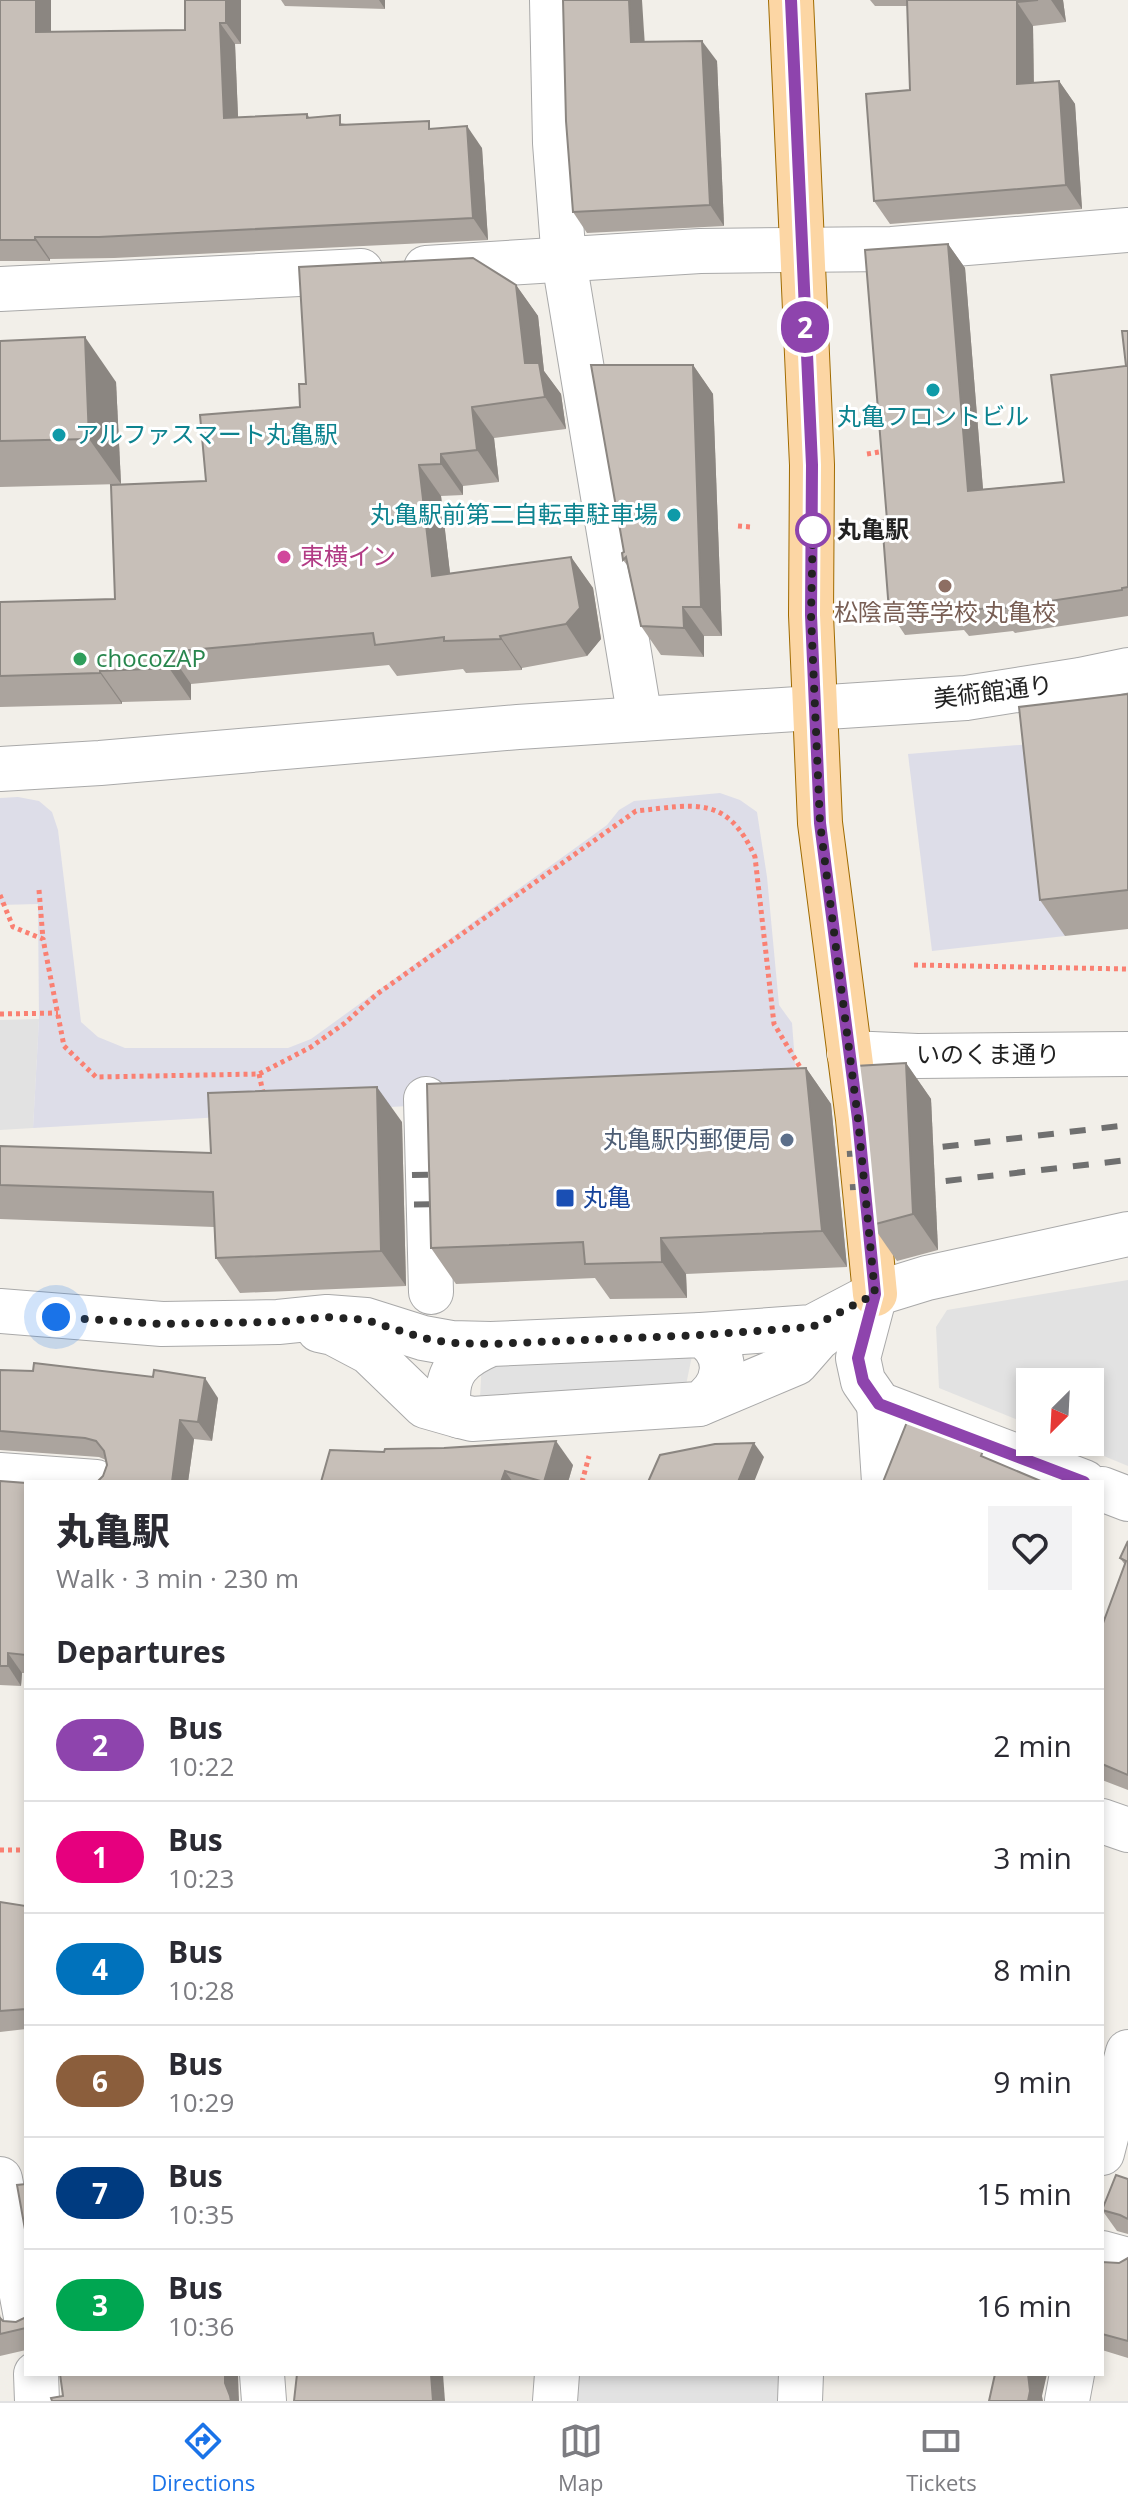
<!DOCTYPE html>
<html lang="en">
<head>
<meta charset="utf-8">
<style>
  body { margin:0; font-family:"Open Sans","Noto Sans JP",sans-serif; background:#f2f2f3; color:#2b2b33; height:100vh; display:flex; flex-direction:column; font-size:30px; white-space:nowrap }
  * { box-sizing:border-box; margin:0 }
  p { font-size:26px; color:#7c7c81 }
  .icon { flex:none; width:44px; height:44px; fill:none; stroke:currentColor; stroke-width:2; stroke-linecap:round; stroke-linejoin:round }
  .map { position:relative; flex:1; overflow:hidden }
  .details { position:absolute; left:24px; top:1480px; width:1080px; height:896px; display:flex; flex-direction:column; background:#fff; border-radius:0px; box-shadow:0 4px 12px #0003 }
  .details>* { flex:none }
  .badge { padding:0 16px; border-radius:26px; font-size:28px; line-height:52px }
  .needle { width:52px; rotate:204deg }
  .buttons { position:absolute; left:1016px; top:1368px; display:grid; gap:16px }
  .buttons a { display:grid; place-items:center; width:88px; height:88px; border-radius:0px; background:#fff; box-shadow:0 4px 12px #0003; font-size:40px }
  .you { position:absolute; width:40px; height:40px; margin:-20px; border:6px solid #fff; border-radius:50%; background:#1a73e8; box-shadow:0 0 0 12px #1a73e833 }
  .map>.badge { position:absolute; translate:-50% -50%; box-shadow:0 0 0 4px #fff }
  h2 { padding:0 32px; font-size:30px; line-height:72px }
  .round { display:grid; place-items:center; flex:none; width:84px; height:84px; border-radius:0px; background:#f2f2f3 }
  .headline { display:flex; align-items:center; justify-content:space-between; height:136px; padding:0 32px }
  h1 { font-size:38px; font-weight:800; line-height:60px }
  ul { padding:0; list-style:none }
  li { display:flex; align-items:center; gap:24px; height:112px; padding:0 32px; border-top:2px solid #e1e1e2 }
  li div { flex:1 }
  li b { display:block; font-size:30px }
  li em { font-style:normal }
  li .badge { min-width:88px; font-weight:700; text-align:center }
  .tabs { display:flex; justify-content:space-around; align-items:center; height:112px; border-top:2px solid #e1e1e2; background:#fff; font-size:22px; color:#7c7c81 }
  .tabs a { display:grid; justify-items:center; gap:4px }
  .tabs .selected { color:#1a73e8 }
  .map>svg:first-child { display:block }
</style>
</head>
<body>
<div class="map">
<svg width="1128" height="2401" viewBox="0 0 1128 2401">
  <rect width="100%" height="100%" fill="#f2efe9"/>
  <g fill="#e2e2e2">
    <path d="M39,1019L33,1128L0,1130V1020Z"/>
    <path d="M1128,1280V1466L1070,1442H1090V1382H1030V1425L939,1388L936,1327L947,1310Z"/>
    <path d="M694,1346L685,1390L480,1398L482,1361Z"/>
    <path d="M577,2374H769L792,2378L790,2401H573Z"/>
  </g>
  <g fill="#dddde8">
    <path d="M1044,743L1065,936L932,951L908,754Z"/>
    <path d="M720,793L740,800L757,812L767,877L779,1005L792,1023L797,1088L425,1105L33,1128L39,1019L38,904L0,905V798L18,797L39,801L52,812L58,830L81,1022L98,1037L125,1048H288L311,1039L607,825L619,810L634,801Z"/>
  </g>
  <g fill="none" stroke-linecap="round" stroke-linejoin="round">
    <g stroke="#a9a9a9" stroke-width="46">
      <g id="minor">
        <path d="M552,0L555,143L564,261L640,719"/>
        <path d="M426,268L700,251L892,249L1128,230"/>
        <path d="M0,289L361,271"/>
        <path d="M0,769L100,763L518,727L966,698L1080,680L1128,670"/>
        <path d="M849,1053L917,1056L1128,1054"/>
        <path d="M426,1099L431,1292"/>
        <path d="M875,1294L858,1358L863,1381L879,1404L1084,1482"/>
        <path d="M0,1311L162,1324L278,1322L327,1317L366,1320L423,1338L451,1343L491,1344"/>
        <path d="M319,1330L333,1333L369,1352L425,1406L460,1416"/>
        <path d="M701,1335C731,1353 727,1386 699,1404L472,1419L460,1416L449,1407C444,1372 460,1357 491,1344Z"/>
        <path d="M701,1335L812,1327L875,1294L927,1278L1128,1234"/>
        <path d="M699,1404L796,1363L817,1339L845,1317"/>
        <path d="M879,1404L884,1482"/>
        <path d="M0,1475L96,1482"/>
        <path d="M1102,1489L1128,1499"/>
        <path d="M1102,1821L1128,1830"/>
        <path d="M1102,2153L1128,2052"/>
        <path d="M0,2179L26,2317"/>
        <path d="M1102,2253L1128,2260"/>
        <path d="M36,2374L37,2401"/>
        <path d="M262,2374L264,2401"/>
        <path d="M555,2401L557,2374"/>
        <path d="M800,2401L801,2374"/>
        <path d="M1067,2401L1072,2374"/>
      </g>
    </g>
    <g stroke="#a06b00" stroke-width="46">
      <path id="major" d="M791,0L812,465L811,615L820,823L858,1119L875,1294"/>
    </g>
    <g stroke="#fa8072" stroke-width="5" stroke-dasharray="4 4" stroke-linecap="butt">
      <path d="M867,454L879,452"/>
      <path d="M738,526L751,527"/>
      <path d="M39,890L43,939"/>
      <path d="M0,895L13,927L43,939L64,1046L96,1077L259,1074L311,1047L345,1023L377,994L636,811C695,805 727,794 755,857L774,1024L803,1072"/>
      <path d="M914,965L1128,969"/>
      <path d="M0,1014L58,1013"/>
      <path d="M259,1074L264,1097"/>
      <path d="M582,1482L589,1456"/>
      <path d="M0,1850H26"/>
    </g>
    <use href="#minor" stroke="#fff" stroke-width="44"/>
    <use href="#major" stroke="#fcd6a4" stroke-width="44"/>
    <g stroke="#707070" stroke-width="6" stroke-dasharray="16 16" stroke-linecap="butt">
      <path d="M815,1156L924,1149L1128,1125"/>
      <path d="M380,1176L452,1174"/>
      <path d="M818,1189L928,1183L1128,1160"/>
      <path d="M382,1205L450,1204"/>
    </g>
  </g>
  <g fill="#aba49e">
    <path d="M0,0H51V32L185,30V0H241V44H235L238,118L307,114L310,118L346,124L434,129L482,148L488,240L114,258L50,259V261H0Z"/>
    <path d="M281,0H385V9L285,6Z"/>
    <path d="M870,0H1063L1066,22L1033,26L1034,83L1059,81L1075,104L1082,209L890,224L874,201L910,90L907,6H875Z"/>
    <path d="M644,42L717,61L724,226L587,233L573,212Z"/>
    <path d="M948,244L965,268L983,489L1064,482L1126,366L1128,331V616L1015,633L1013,631L969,636L964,630L905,635L889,611L887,520Z"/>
    <path d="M516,285L538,316L544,371L561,394L566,429L494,438L499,482L463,486V495L441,496L450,574L571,557L593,588L601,639L587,656L522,668V670L466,673L463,669L397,676L389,665L191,684V700L122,702V704L0,707V602L115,599L206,481L300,407L306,384Z"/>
    <path d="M0,341L116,382L121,484L0,487Z"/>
    <path d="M693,365L713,394L722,636H704V657L661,655L641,626L627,565L623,560L624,552Z"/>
    <path d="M1128,694V929L1065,936L1040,900Z"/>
    <path d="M906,1063L931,1099L938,1250L897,1261L872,1225Z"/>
    <path d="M806,1068L831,1104L847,1267L686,1274L687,1298L610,1299L595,1278L456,1284L431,1248Z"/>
    <path d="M402,1122L406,1286L240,1293L216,1258L214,1227L0,1219V1146L211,1153Z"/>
    <path d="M0,1370L218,1398L212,1441L194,1439L188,1482H97L103,1476L107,1465L106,1460L99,1457L0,1450Z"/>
    <path d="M384,1452L573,1465L568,1482H321Z"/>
    <path d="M0,1481L26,1483V1673H22L21,1686L0,1685Z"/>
    <path d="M1128,1541V1790L1102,1780V1626L1125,1565L1120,1558Z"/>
    <path d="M0,1902L26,1906V2029L0,2032Z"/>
    <path d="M1128,2179V2234L1117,2231L1102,2210Z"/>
    <path d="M1128,2258V2358L1102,2350V2262L1119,2263Z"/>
    <path d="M0,2314L1,2319L3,2321L16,2322L26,2317V2350L0,2356Z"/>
  </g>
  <g fill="#8b8681">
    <path d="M36,0H51V54L36,32Z"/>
    <path d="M226,0H241V44L226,23Z"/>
    <path d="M379,0H385V9Z"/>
    <path d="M629,0H642L646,63L631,42Z"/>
    <path d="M1051,0H1063L1066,22Z"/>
    <path d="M1017,2L1033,26L1034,107L1017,84Z"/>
    <path d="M220,23L235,44L239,140L224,118Z"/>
    <path d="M702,41L717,61L724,226L710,205Z"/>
    <path d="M1059,81L1075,104L1082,209L1066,185Z"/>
    <path d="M467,126L482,148L488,240L473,218Z"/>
    <path d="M35,237L50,259V261L35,240Z"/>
    <path d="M948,244L965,268L985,514L968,491Z"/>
    <path d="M516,285L538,316L544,371L561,394L566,429L545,397L525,363Z"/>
    <path d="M85,337L116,382L121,484L89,439Z"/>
    <path d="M693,365L713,394L722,636L701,607Z"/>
    <path d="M472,407L494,438L499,482L477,450Z"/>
    <path d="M441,454L463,486V495L441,464Z"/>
    <path d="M419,465L441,496L454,607L432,576Z"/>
    <path d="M571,557L593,588L601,639L587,656L566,624Z"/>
    <path d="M683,607L704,636V657L684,628Z"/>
    <path d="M500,636L522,668V670L501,639Z"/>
    <path d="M169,652L191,684V700L169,668Z"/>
    <path d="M100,671L122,702V704L100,673Z"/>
    <path d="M906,1063L931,1099L938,1250L913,1214Z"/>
    <path d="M806,1068L831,1104L847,1267L822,1231Z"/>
    <path d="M377,1087L402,1122L406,1286L381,1251Z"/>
    <path d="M661,1238L686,1274L687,1298L662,1262Z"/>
    <path d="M205,1378L218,1398L212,1441L198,1422Z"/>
    <path d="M180,1420L194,1439L188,1482H172Z"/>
    <path d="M556,1441L573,1465L568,1482H544Z"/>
    <path d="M754,1443L764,1457L754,1482H738Z"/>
    <path d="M505,1471L513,1482H501Z"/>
    <path d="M8,1653L22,1673L21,1686L8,1666Z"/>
    <path d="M225,2374H238L239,2401H231L225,2383Z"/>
    <path d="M431,2374H443L445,2401H433Z"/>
    <path d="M1028,2374H1047L1042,2396L1043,2401H1028Z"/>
  </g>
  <g fill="#c7bfb8" stroke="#8b8681" stroke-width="2">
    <path d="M0,0H36V32L185,30V0H226V23H220L224,118L307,114V118L340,115V125L429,121V129L467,126L473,218L99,237H35V240H0Z"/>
    <path d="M563,0H629L631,42L702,41L710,205L573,212L566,121Z"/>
    <path d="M907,0H1038L1017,2V84L1059,81L1066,185L874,201L866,94L910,90Z"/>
    <path d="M948,244L968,491L1064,482L1051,375L1126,366L1122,331H1128V587L1122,588V590L998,609V607L952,612L953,605L889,611L882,520H887L865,250Z"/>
    <path d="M473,258L516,285L525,363H539L545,397L472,407L477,450L441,454V464L419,465L432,576L571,557L580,608L566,624L500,636L501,639L444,641V637L375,645L373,633L169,652V668L100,671V673L0,676V602L115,599L111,485L206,481L200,415L300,407L299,384H306L299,267Z"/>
    <path d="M85,337L89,439L0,441V341Z"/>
    <path d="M591,365H693L701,607H683L684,628L641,626L626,557L623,560L622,553L624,552Z"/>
    <path d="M1128,694V890L1040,900L1019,707Z"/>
    <path d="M906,1063L913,1214L872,1225L856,1066Z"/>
    <path d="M806,1068L822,1231L661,1238L662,1262L585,1264L583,1242L431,1248L427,1084Z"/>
    <path d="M377,1087L381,1251L216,1258L213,1192L0,1185V1146L211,1153L208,1093Z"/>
    <path d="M34,1363L153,1377L154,1370L205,1378L198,1422L180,1420L172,1482H97L103,1476L107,1465L104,1451L96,1441L85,1438L0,1431V1370L33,1371Z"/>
    <path d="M907,1422L983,1451L981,1456L1043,1482H883Z"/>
    <path d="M556,1441L544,1482L505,1471L501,1482H321L330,1450L384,1452L385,1449L444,1448Z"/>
    <path d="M754,1443L738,1482H648L660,1455L715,1444Z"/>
    <path d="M0,1481L26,1483V1655L8,1653V1666H0Z"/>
    <path d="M1128,1541V1775L1102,1764V1626L1126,1561L1120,1558Z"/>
    <path d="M0,1902L26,1906V2009L0,2011Z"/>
    <path d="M1116,2175L1128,2179V2219L1120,2215L1102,2210Z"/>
    <path d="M26,2184V2235L17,2185Z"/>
    <path d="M1128,2258V2341L1102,2334V2262L1119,2263Z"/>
    <path d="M26,2317V2328L0,2334V2318L3,2321L16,2322Z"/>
    <path d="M60,2374H225V2383L230,2396L231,2401H52L51,2398L63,2396Z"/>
    <path d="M297,2374H431L433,2401H294Z"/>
    <path d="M995,2374H1028L1030,2391L1028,2401H989Z"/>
  </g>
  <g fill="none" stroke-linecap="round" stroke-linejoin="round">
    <g stroke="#fff" stroke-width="18">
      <path id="line" d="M791,0L812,465L811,615L820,823L858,1119L875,1294L858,1358L863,1381L879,1404L1084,1482"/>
    </g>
    <use href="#line" stroke="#8e44ad" stroke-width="12"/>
    <path stroke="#222" stroke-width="8" stroke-dasharray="0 14.4" d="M56,1317L162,1324L278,1322L327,1317L366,1320L423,1338L451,1343L491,1344L701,1335L812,1327L875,1294L858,1119L820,823L811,615L813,525V530"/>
  </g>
  <g fill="#0f9aa8" stroke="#fff" stroke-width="3">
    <circle cx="933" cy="390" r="8"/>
    <circle cx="59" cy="435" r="8"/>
    <circle cx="674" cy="515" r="8"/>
  </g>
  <circle fill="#fff" stroke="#8e44ad" stroke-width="4" cx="813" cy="530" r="16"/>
  <circle fill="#d1479c" stroke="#fff" stroke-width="3" cx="284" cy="557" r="8"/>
  <circle fill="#8d6e63" stroke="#fff" stroke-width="3" cx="945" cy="586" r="8"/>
  <circle fill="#2e9e5b" stroke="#fff" stroke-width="3" cx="80" cy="659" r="8"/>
  <circle fill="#5c6f8a" stroke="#fff" stroke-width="3" cx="787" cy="1140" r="8"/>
  <rect fill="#1a4fb4" stroke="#fff" stroke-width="3" x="555" y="1188" width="20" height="20" rx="4"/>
  <g text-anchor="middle" stroke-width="6" stroke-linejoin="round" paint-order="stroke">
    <g font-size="24" fill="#0d838f" stroke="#fff">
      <text x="933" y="425">丸亀フロントビル</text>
      <text x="75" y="443" text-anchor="start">アルファスマート丸亀駅</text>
      <text x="658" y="523" text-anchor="end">丸亀駅前第二自転車駐車場</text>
    </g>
    <g font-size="24" font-weight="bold" fill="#222" stroke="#fff" text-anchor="start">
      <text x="837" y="538">丸亀駅</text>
    </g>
    <g font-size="24" fill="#b23c85" stroke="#fff" text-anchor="start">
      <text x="300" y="565">東横イン</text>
    </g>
    <g font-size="24" fill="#785e54" stroke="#fff">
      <text x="945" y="621">松陰高等学校 丸亀校</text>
    </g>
    <g font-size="24" fill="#27864d" stroke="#fff" text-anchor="start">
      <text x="96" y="667">chocoZAP</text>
    </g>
    <g font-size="24" fill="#222" stroke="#fff">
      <text transform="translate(993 692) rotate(-7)" y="8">美術館通り</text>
      <text x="988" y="1063">いのくま通り</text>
    </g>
    <g font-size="24" fill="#4e5e75" stroke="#fff" text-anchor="end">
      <text x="771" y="1148">丸亀駅内郵便局</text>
    </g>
    <g font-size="24" fill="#164399" stroke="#fff" text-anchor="start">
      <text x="583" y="1206">丸亀</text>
    </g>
  </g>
</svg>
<div class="buttons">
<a><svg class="needle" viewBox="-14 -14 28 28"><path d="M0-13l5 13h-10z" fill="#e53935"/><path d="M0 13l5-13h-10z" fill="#7c7c81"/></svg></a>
</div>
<div class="you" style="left:56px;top:1317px"></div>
<b class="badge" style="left:805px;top:327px;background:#8e44ad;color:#fff">2</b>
<section class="details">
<div class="headline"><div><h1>丸亀駅</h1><p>Walk · 3 min · 230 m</p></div><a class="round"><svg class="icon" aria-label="heart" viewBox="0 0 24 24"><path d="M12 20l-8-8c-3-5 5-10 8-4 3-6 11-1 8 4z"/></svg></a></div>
<h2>Departures</h2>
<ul>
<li><span class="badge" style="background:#8e44ad;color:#fff">2</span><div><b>Bus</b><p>10:22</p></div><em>2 min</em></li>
<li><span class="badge" style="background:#e6007e;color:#fff">1</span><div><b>Bus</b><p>10:23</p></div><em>3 min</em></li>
<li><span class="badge" style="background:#0072bc;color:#fff">4</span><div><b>Bus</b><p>10:28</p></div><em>8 min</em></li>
<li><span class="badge" style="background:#8b5e3c;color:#fff">6</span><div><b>Bus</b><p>10:29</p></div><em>9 min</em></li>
<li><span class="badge" style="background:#003b80;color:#fff">7</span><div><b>Bus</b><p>10:35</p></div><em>15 min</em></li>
<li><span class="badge" style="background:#00a651;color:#fff">3</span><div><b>Bus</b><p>10:36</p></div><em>16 min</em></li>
</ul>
</section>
</div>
<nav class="tabs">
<a class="selected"><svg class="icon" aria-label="directions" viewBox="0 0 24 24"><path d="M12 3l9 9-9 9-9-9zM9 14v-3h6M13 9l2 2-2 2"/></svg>Directions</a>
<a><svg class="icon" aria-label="map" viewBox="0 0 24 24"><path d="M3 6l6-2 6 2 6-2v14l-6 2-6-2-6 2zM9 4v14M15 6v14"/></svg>Map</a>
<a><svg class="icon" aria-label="tickets" viewBox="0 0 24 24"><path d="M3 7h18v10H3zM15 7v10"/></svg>Tickets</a>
</nav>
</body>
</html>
